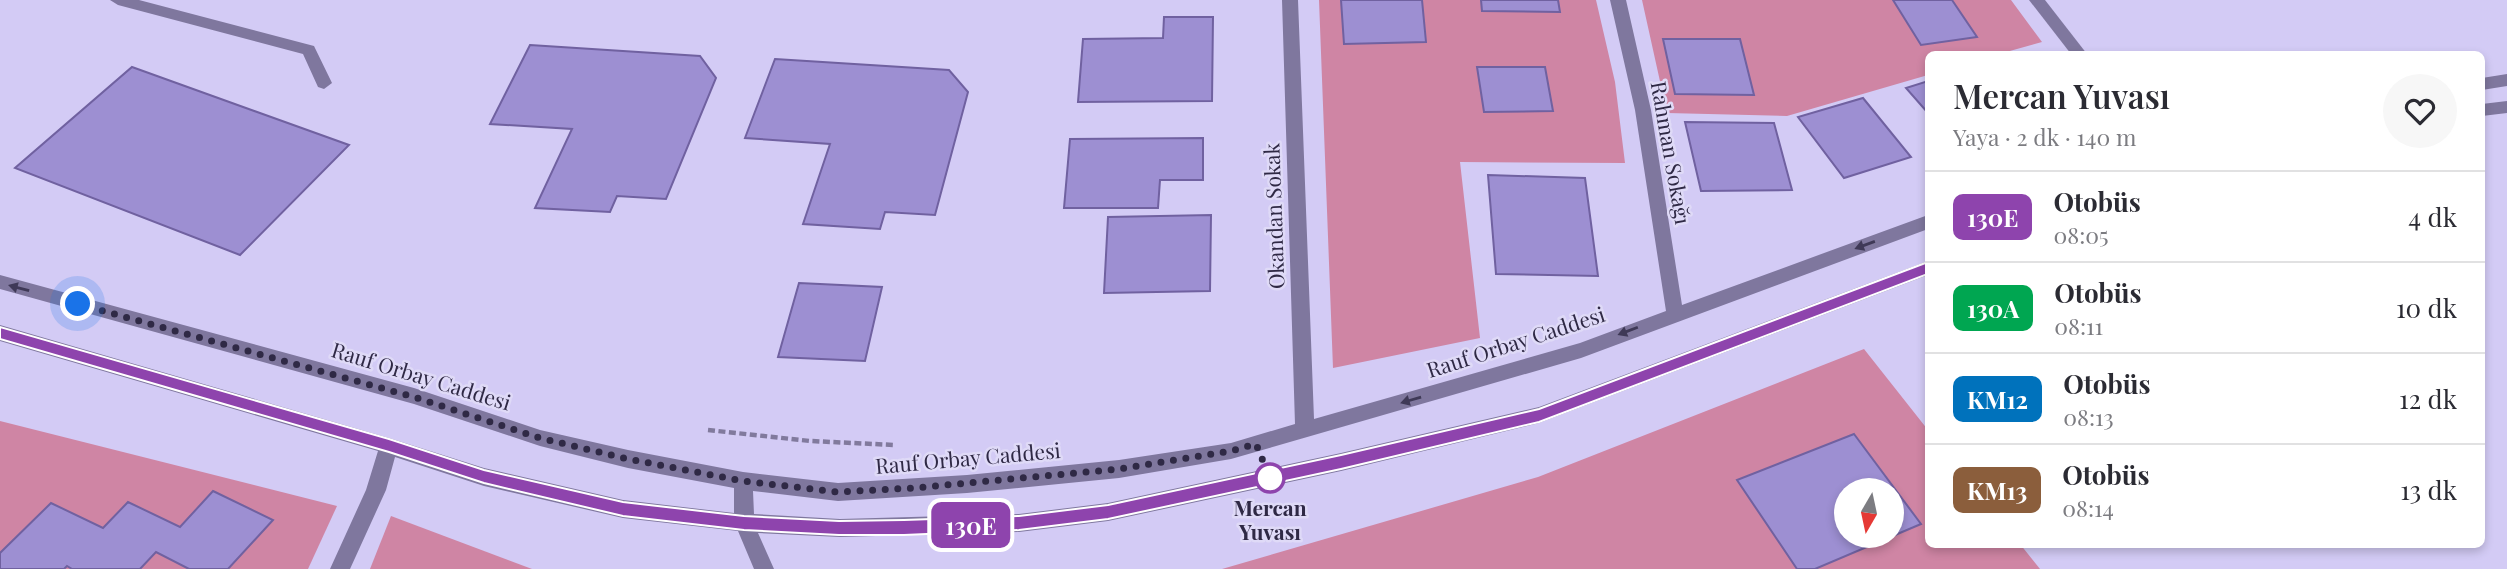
<!DOCTYPE html>
<html lang="tr">
<head>
<meta charset="utf-8">
<style>
  body { margin:0; font-family:"Playfair Display",serif; background:#f7f7f7; color:#2b2b33; height:100vh; display:flex; flex-direction:column; font-size:26px; white-space:nowrap }
  * { box-sizing:border-box; margin:0 }
  p { font-size:23px; color:#7c7c81 }
  .icon { flex:none; width:38px; height:38px; fill:none; stroke:currentColor; stroke-width:2; stroke-linecap:round; stroke-linejoin:round }
  .map { position:relative; flex:1; overflow:hidden }
  .panel { position:absolute; left:1925px; top:51px; width:560px; height:497px; display:flex; flex-direction:column; background:#fff; border-radius:10px; box-shadow:0 4px 10px #0003 }
  .panel>* { flex:none }
  .badge { padding:0 14px; border-radius:10px; font-size:24px; line-height:46px }
  .needle { width:46px; rotate:189deg }
  .buttons { position:absolute; left:1834px; top:478px; display:grid; gap:14px }
  .buttons a { display:grid; place-items:center; width:70px; height:70px; border-radius:50%; background:#fff; box-shadow:0 4px 10px #0003; font-size:35px }
  .you { position:absolute; width:35px; height:35px; margin:-18px; border:5px solid #fff; border-radius:50%; background:#1a73e8; box-shadow:0 0 0 10px #1a73e833 }
  .map>.badge { position:absolute; translate:-50% -50%; box-shadow:0 0 0 4px #fff }
  .round { display:grid; place-items:center; flex:none; width:74px; height:74px; border-radius:37px; background:#f7f7f7 }
  .overview { display:flex; align-items:center; justify-content:space-between; height:119px; padding:0 28px }
  h1 { font-size:33px; font-weight:600; line-height:52px }
  ul { padding:0; list-style:none }
  li { display:flex; align-items:center; gap:21px; height:91px; padding:0 28px; border-top:2px solid #e1e1e2 }
  li div { flex:1 }
  li b { display:block; font-size:26px }
  li em { font-style:normal }
  li .badge { min-width:77px; font-weight:700; text-align:center }
  .map>svg:first-child { display:block }
</style>
</head>
<body>
<div class="map">
<svg width="2507" height="569" viewBox="0 0 2507 569">
  <rect width="100%" height="100%" fill="#d3cbf5"/>
  <g fill="#cf85a4" fill-rule="evenodd">
    <path d="M1319,0H1596L1615,82L1625,163L1460,162L1480,338L1333,368Z"/>
    <path d="M1642,0H2011L2042,42L1999,54H1928V75L1787,116L1667,113Z"/>
    <path d="M1864,349L1928,430V544H2020L2040,569H1222L1538,477ZM1846,490H1892V536H1846Z"/>
    <path d="M0,421L337,506L308,569H0Z"/>
    <path d="M391,516L532,569H370Z"/>
  </g>
  <g fill="#9d8fd2" stroke="#7061a0" stroke-width="2" fill-rule="evenodd">
    <path d="M1341,0H1422L1426,42L1344,44Z"/>
    <path d="M1481,0H1558L1560,12L1482,11Z"/>
    <path d="M1893,0H1952L1977,37L1921,45Z"/>
    <path d="M1164,17H1213L1212,101L1078,102L1083,39L1163,38Z"/>
    <path d="M1663,39H1740L1754,95L1675,94Z"/>
    <path d="M530,45L700,56L716,78L666,199L617,196L610,212L535,208L572,129L490,124Z"/>
    <path d="M775,59L949,70L968,92L935,215L885,212L880,229L803,224L830,144L745,138Z"/>
    <path d="M132,67L349,145L240,255L15,168Z"/>
    <path d="M1477,67H1545L1553,111L1484,112Z"/>
    <path d="M1928,81V113L1906,88Z"/>
    <path d="M1863,98L1911,157L1844,178L1798,117Z"/>
    <path d="M1685,122L1774,123L1792,190L1701,191Z"/>
    <path d="M1203,138V180H1160L1158,208H1064L1070,139Z"/>
    <path d="M1488,175L1585,178L1598,276L1496,274Z"/>
    <path d="M1211,215L1210,291L1104,293L1108,217Z"/>
    <path d="M799,283L882,287L865,361L778,357Z"/>
    <path d="M1854,434L1921,524L1815,569H1797L1737,480ZM1846,490H1892V536H1846Z"/>
    <path d="M213,491L273,520L228,569H189L156,552L140,569H72L67,566L64,569H0V553L51,503L103,528L128,502L180,527Z"/>
  </g>
  <g fill="none" stroke-linecap="round" stroke-linejoin="round">
    <path stroke="#817a9d" stroke-width="4.5" stroke-dasharray="7 3.5" stroke-linecap="butt" d="M708,430L810,441L895,445"/>
    <g fill="#7f779e" fill-rule="evenodd">
      <path d="M110,0H139L314,46L332,83L324,89L318,87L303,54L118,5Z"/>
      <path d="M1282,0H1298L1314,419L1580,343L1666,311L1635,110L1610,0H1626L1651,110L1682,305L1928,215V229L1581,358L1231,459L1119,478L967,493L838,501L753,491L754,514L840,519L1019,514L1108,503L1341,453L1539,407L1928,261V275L1539,423L1341,471L1108,521L1019,532L840,537L758,533L774,569H754L738,531L623,518L484,486L395,457L386,490L350,569H330L366,490L378,451L0,341V325L389,438L484,468L623,500L734,513V488L628,468L540,446L414,404L0,289V275L414,388L540,430L628,450L743,472L838,483L967,475L1119,460L1231,443L1295,424Z"/>
      <path d="M2029,0H2045L2087,54H2071Z"/>
      <path d="M2507,74V86L2482,90V78Z"/>
      <path d="M2507,101V113L2482,116V104Z"/>
    </g>
  </g>
  <defs><path id="oneway-solid" d="M-6-.8H1V-3.2L6.5 0L1 3.2V.8H-6Z" transform="scale(1.75)"/></defs>
  <g fill="#3f3957">
    <use href="#oneway-solid" transform="translate(1865 245) rotate(160)"/>
    <use href="#oneway-solid" transform="translate(19 288) rotate(-165)"/>
    <use href="#oneway-solid" transform="translate(1628 331) rotate(159)"/>
    <use href="#oneway-solid" transform="translate(1411 400) rotate(164)"/>
  </g>
  <path fill="#8e44ad" stroke="#fff" stroke-width="2" d="M1928,262L1935,268L1933,272L1539,422L1341,469L1108,519L1019,530L904,535H839L744,530L623,516L484,483L389,452L0,339V327L389,439L484,470L623,502L744,516L839,521L904,520L1019,516L1108,505L1341,455L1539,409Z"/>
  <g fill="none" stroke-linecap="round" stroke-linejoin="round">
    <path stroke="#2f2945" stroke-width="7" stroke-dasharray="0 12.6" d="M78,304L414,397L540,438L628,459L743,481L838,492L914,488L1119,469L1231,451L1256,444L1270,478"/>
  </g>
  <circle fill="#fff" stroke="#8e44ad" stroke-width="3.5" cx="1270" cy="478" r="14"/>
  <g text-anchor="middle" stroke-width="5" stroke-linejoin="round" paint-order="stroke">
    <g font-size="21" fill="#2f2945" stroke="#dfdaf7">
      <text transform="translate(1670 153) rotate(80)" y="7">Rahman Sokağı</text>
      <text transform="translate(1275 216) rotate(-92)" y="7">Okandan Sokak</text>
      <text transform="translate(1516 343) rotate(-18)" y="7">Rauf Orbay Caddesi</text>
      <text transform="translate(421 377) rotate(17)" y="7">Rauf Orbay Caddesi</text>
      <text transform="translate(968 459) rotate(-5)" y="7">Rauf Orbay Caddesi</text>
    </g>
    <g font-size="21" font-weight="bold" fill="#2f2945" stroke="#dfdaf7">
      <text x="1270" y="516">Mercan<tspan x="1270" dy="24">Yuvası</tspan></text>
    </g>
  </g>
</svg>
<div class="buttons">
<a><svg class="needle" viewBox="-14 -14 28 28"><path d="M0-13l5 13h-10z" fill="#e53935"/><path d="M0 13l5-13h-10z" fill="#7c7c81"/></svg></a>
</div>
<div class="you" style="left:78px;top:304px"></div>
<b class="badge" style="left:971px;top:525px;background:#8e44ad;color:#fff">130E</b>
<section class="panel">
<div class="overview"><div><h1>Mercan Yuvası</h1><p>Yaya · 2 dk · 140 m</p></div><a class="round"><svg class="icon" aria-label="heart" viewBox="0 0 24 24"><path d="M12 20l-8-8c-3-5 5-10 8-4 3-6 11-1 8 4z"/></svg></a></div>
<ul>
<li><span class="badge" style="background:#8e44ad;color:#fff">130E</span><div><b>Otobüs</b><p>08:05</p></div><em>4 dk</em></li>
<li><span class="badge" style="background:#00a651;color:#fff">130A</span><div><b>Otobüs</b><p>08:11</p></div><em>10 dk</em></li>
<li><span class="badge" style="background:#0072bc;color:#fff">KM12</span><div><b>Otobüs</b><p>08:13</p></div><em>12 dk</em></li>
<li><span class="badge" style="background:#8b5e3c;color:#fff">KM13</span><div><b>Otobüs</b><p>08:14</p></div><em>13 dk</em></li>
</ul>
</section>
</div>
</body>
</html>
